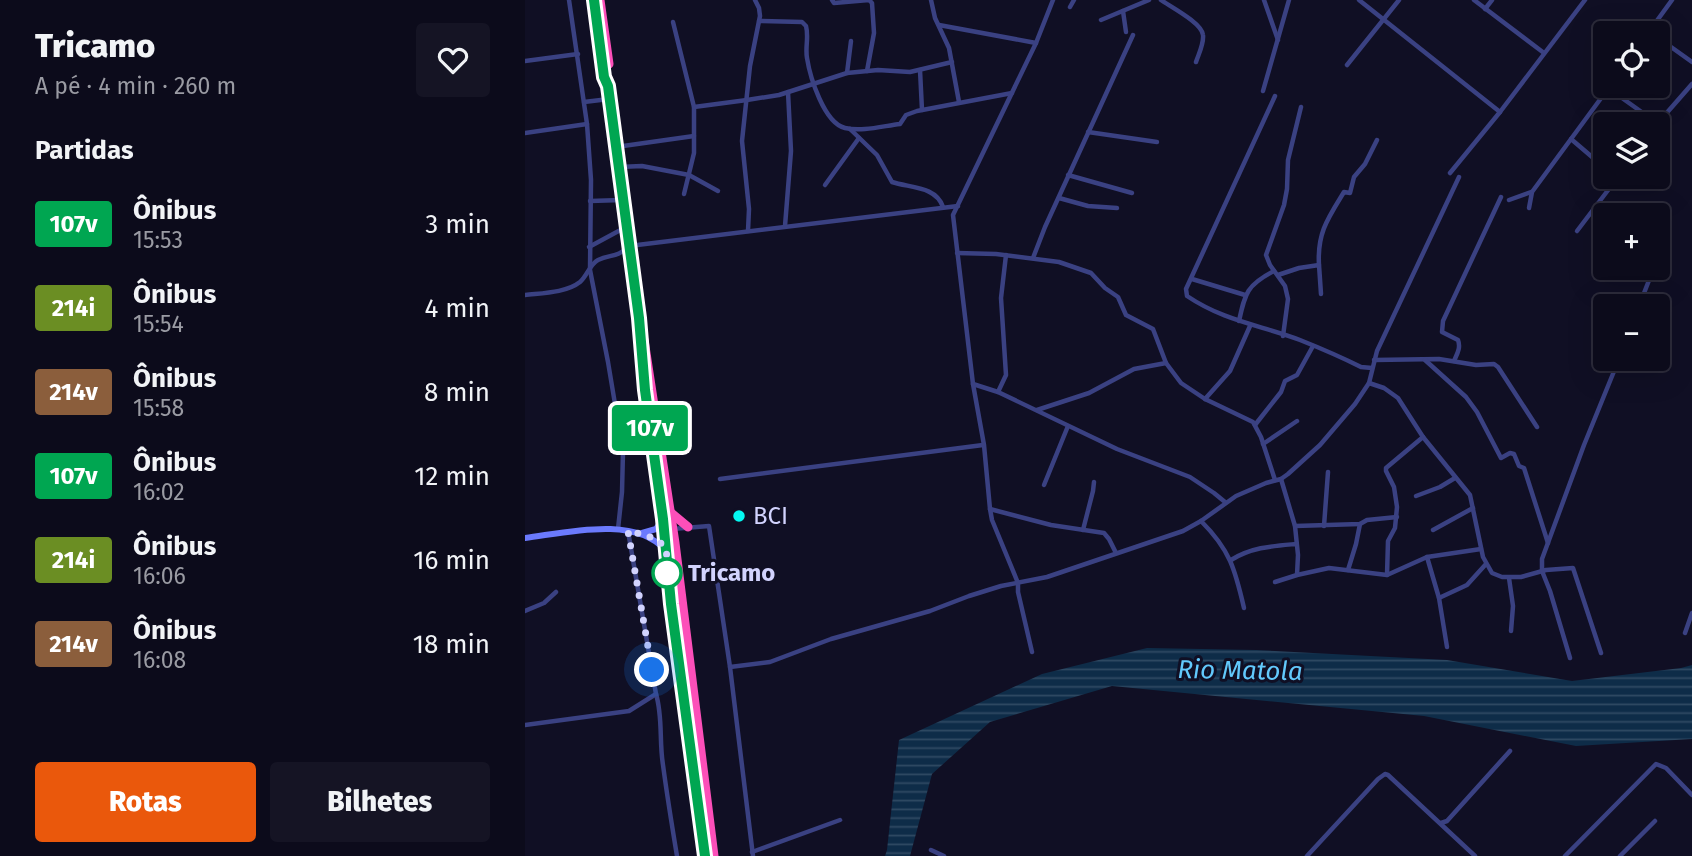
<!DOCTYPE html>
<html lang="pt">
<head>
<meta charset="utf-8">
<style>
  body { margin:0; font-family:"Fira Sans",sans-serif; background:#151424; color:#f1f3f6; height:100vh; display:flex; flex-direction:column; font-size:26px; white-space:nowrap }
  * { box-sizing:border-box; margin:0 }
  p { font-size:23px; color:#9a9ba3 }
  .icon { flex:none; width:38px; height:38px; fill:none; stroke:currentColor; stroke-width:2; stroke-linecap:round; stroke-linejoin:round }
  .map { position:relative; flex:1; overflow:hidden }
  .sheet { display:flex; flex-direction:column; background:#0c0b1b; width:525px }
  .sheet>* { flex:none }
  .badge { padding:0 14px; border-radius:5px; font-size:24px; line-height:46px }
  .controls { position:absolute; left:1068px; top:21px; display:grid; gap:14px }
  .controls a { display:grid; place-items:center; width:77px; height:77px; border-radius:7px; background:#0c0b1b; box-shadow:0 7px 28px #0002,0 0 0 2px #2c2b3a; font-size:35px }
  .you { position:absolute; width:35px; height:35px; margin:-18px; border:5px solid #fff; border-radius:50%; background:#1a73e8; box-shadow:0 0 0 10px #1a73e833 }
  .map>.badge { position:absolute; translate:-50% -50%; box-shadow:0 0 0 4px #fff }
  h2 { padding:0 35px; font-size:26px; line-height:63px }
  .round { display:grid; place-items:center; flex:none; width:74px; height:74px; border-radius:7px; background:#151424 }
  .overview { display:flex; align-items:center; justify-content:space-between; height:119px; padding:0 35px }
  h1 { font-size:33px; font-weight:800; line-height:52px }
  .cta { display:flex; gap:14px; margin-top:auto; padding:14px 35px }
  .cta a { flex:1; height:80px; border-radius:7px; background:#ea580c; color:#fff; font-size:28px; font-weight:800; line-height:80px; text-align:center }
  .cta a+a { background:#151424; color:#f1f3f6 }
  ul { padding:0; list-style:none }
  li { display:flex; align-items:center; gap:21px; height:84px; padding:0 35px }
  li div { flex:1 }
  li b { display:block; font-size:26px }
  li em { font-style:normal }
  li .badge { min-width:77px; font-weight:700; text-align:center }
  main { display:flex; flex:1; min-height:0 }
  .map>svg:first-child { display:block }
</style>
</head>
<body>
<main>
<section class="sheet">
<div class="overview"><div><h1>Tricamo</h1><p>A pé · 4 min · 260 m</p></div><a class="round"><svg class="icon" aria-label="heart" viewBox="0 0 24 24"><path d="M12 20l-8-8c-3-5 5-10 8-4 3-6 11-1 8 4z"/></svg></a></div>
<h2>Partidas</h2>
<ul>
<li><span class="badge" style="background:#00a651;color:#fff">107v</span><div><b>Ônibus</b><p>15:53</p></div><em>3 min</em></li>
<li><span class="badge" style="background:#6b8e23;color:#fff">214i</span><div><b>Ônibus</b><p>15:54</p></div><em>4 min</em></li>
<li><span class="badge" style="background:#8b5e3c;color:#fff">214v</span><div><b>Ônibus</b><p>15:58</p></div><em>8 min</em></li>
<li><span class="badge" style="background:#00a651;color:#fff">107v</span><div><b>Ônibus</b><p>16:02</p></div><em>12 min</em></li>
<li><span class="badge" style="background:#6b8e23;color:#fff">214i</span><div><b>Ônibus</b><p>16:06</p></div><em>16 min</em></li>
<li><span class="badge" style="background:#8b5e3c;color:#fff">214v</span><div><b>Ônibus</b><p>16:08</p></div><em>18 min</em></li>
</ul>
<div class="cta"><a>Rotas</a><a>Bilhetes</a></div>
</section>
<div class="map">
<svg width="1167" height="856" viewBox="0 0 1167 856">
  <defs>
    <pattern id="water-rules" width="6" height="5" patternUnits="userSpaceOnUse" patternTransform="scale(1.75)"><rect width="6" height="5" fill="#0e2c48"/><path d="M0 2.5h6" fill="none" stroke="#304a63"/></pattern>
  </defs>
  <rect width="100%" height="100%" fill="#100f24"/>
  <path fill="url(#water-rules)" d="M622,648L731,650L922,660L1047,681L1156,668L1167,665V739L1051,746L899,716L587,686L465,722L407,774L385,856H360L362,850L374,740L517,674Z"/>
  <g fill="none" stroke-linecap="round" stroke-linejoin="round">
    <g stroke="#3a4182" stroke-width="4.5">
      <path d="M44,0L62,124L66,180L65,270L83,362L98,452L97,492L93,529"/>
      <path d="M307,0L309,3L344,0L347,3L349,33L342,71"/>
      <path d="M406,0L410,18L424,48L434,102"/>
      <path d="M636,0C646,7 677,23 678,35C679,44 674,53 671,62"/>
      <path d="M739,0L753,40"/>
      <path d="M834,0L975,112"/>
      <path d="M949,0L1019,53"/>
      <path d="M545,7L549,0"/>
      <path d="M960,9L967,0"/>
      <path d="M598,11L601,32"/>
      <path d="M576,20L624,0"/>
      <path d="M234,21L277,22L281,26C284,37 280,47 282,58C285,77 299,123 320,128C337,132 358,126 375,124L381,115L392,111L487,93"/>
      <path d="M148,22L169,107V153L159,194"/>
      <path d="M414,25L511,43"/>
      <path d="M1123,33L1147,0"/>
      <path d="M1132,37L1167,62"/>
      <path d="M0,61L53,54"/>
      <path d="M822,65L874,0"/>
      <path d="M395,70L397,110"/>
      <path d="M322,73L326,41"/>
      <path d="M1083,88L1132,123"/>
      <path d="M738,91L764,0"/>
      <path d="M750,96L661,289L662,296C699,321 735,325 775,340C795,348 816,357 836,367L847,368"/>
      <path d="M59,102L84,99"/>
      <path d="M169,107L222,100L254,95L322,73L353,70L385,72L427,62"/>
      <path d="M1132,124L1167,84"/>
      <path d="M325,129L352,155L367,182C385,188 411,186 418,207"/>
      <path d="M563,132L632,142"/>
      <path d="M0,133L62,124"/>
      <path d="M1046,139L1080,168"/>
      <path d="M91,147L169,136"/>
      <path d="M94,167L117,166L164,175L193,191"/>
      <path d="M925,173L975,112L1060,0"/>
      <path d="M543,175L607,193"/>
      <path d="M300,185L334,138"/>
      <path d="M534,198L563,206L592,208"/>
      <path d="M984,200L1006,192"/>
      <path d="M65,201L97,200"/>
      <path d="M1004,208L1007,192L1085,86"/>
      <path d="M260,226L266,151L263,92"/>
      <path d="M223,231L224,209L217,141L225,66L235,16L234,8L230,0"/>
      <path d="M1052,231L1093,177"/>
      <path d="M64,247L101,227"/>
      <path d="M432,253L471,254L534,262L566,273L580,288L593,297L601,315L628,329L641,363L656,383L680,399L728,422L736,437L750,480"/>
      <path d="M508,258L520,227L608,35"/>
      <path d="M794,265C792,233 803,218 819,192L825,193L829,177L840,164L852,140"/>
      <path d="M753,275L774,268L794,265L796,294"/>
      <path d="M667,279L720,295"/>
      <path d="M0,295C17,293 41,293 55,282C62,276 65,264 73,260C86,254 92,258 104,246L433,206"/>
      <path d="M1114,306L1128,270"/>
      <path d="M714,321C720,293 722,285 749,271"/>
      <path d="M758,336L763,299L760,286L745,265L741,255L759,205L762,189L763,160L776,107"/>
      <path d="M849,360L914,359L951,365L969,364L973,367L1012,427"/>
      <path d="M900,360L941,397L952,412L976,458L985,453L989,454L994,466L999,468L1023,543"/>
      <path d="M929,361C932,354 936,348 933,340L917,332L918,321L976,197"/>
      <path d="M844,383L859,388L873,398L898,437L945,495L958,557L967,573L977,577H996L1021,570L1048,568L1076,653"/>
      <path d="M448,384L473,392L592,449L665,477L689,493L700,502"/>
      <path d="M473,392L481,375L476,298L481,255"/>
      <path d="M680,399L705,371L725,326"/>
      <path d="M512,410L564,393L609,369L641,363"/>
      <path d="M730,425L756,392L760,381L772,375L788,346"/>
      <path d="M738,444L772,421"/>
      <path d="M195,479L458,445"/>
      <path d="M756,479L770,526L773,555L772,575"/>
      <path d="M519,485L543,426"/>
      <path d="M891,496L915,487L930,478"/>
      <path d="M465,509L526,525L579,533L584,539L591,553"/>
      <path d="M676,521C705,550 710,569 719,608"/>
      <path d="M770,526L835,524L842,520L872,517"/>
      <path d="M799,526L803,472"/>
      <path d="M147,529L184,526L205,667"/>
      <path d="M558,530L568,491L569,482"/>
      <path d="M908,530L948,508"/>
      <path d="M103,531L131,694C138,717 134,741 138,765C142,795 147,826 152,856"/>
      <path d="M902,557L914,598L922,647"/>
      <path d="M706,560C727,547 748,546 771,544"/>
      <path d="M823,570L831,544L835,524"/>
      <path d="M862,575L863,541L870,528L872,507L869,487L861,471V468L898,437"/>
      <path d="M984,578L988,606L986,631"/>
      <path d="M750,582L772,575L804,568L862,575L902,557L956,549"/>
      <path d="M914,598L942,585L961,564"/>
      <path d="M0,611L19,603L31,592"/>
      <path d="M1160,633L1167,613"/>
      <path d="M507,652L493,592V583L467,520L465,509L459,445L448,384L428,215L511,43L528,0"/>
      <path d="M1045,658L1025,591L1017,571V559L1059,445L1094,359"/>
      <path d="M0,725L104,711L131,694"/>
      <path d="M916,823L922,821L985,751"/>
      <path d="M406,850L419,856"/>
      <path d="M227,852L315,820"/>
      <path d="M228,856L205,667L245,662L306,639L405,611L444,596L476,586L522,577L658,531L676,521L711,496L741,483L756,479L763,474L795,445L830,404L844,383L852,351L934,177"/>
      <path d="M782,856L853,779L860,774L863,775L950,856"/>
      <path d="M1040,856L1131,764L1141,768L1167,795"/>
      <path d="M1095,856L1130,821"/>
    </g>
    <g stroke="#6b7afd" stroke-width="6">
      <path d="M117,533L131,529L138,519"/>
      <path d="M0,538C40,533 110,515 140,550"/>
    </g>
    <g stroke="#fc4fb9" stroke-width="9">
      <path d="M69,0L79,77L83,86L114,318L115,348L123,411L138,519L146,604L180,856"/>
      <path d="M75,0L84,64"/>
      <path d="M119,340L150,543L189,856"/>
      <path d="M145,512L163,527"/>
    </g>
  </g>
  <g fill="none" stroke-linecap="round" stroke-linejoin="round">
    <g stroke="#fff" stroke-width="16">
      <path id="line" d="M69,0L79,77L83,86L114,318L120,390L138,519L146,604L180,856"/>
    </g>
    <use href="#line" stroke="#00a651" stroke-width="10"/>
    <path stroke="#d2d3fe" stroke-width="7" stroke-dasharray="0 12.6" d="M127,670L103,531C115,534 135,537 140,549C143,555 142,566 142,573"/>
  </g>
  <circle fill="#04f8f1" stroke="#100f24" stroke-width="2.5" cx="214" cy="516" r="7"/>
  <circle fill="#fff" stroke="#00a651" stroke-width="3.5" cx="142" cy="573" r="14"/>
  <g text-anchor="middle" stroke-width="6" stroke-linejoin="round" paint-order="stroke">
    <g font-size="24" fill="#d2d3fe" stroke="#100f24" text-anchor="start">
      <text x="228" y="524">BCI</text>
    </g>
    <g font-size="24" font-weight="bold" fill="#d2d3fe" stroke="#100f24" text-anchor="start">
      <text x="163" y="581">Tricamo</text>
    </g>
    <g font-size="26" font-style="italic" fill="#62c9fc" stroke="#100f24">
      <text transform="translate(715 670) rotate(1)" y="9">Rio Matola</text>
    </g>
  </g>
</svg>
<div class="controls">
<a><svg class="icon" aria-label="locate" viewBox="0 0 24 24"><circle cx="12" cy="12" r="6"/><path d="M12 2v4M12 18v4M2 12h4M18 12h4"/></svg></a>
<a><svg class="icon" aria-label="layers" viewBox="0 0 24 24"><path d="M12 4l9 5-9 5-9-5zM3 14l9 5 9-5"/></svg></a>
<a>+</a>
<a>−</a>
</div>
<div class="you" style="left:127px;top:670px"></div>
<b class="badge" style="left:125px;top:428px;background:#00a651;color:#fff">107v</b>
</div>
</main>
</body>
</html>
